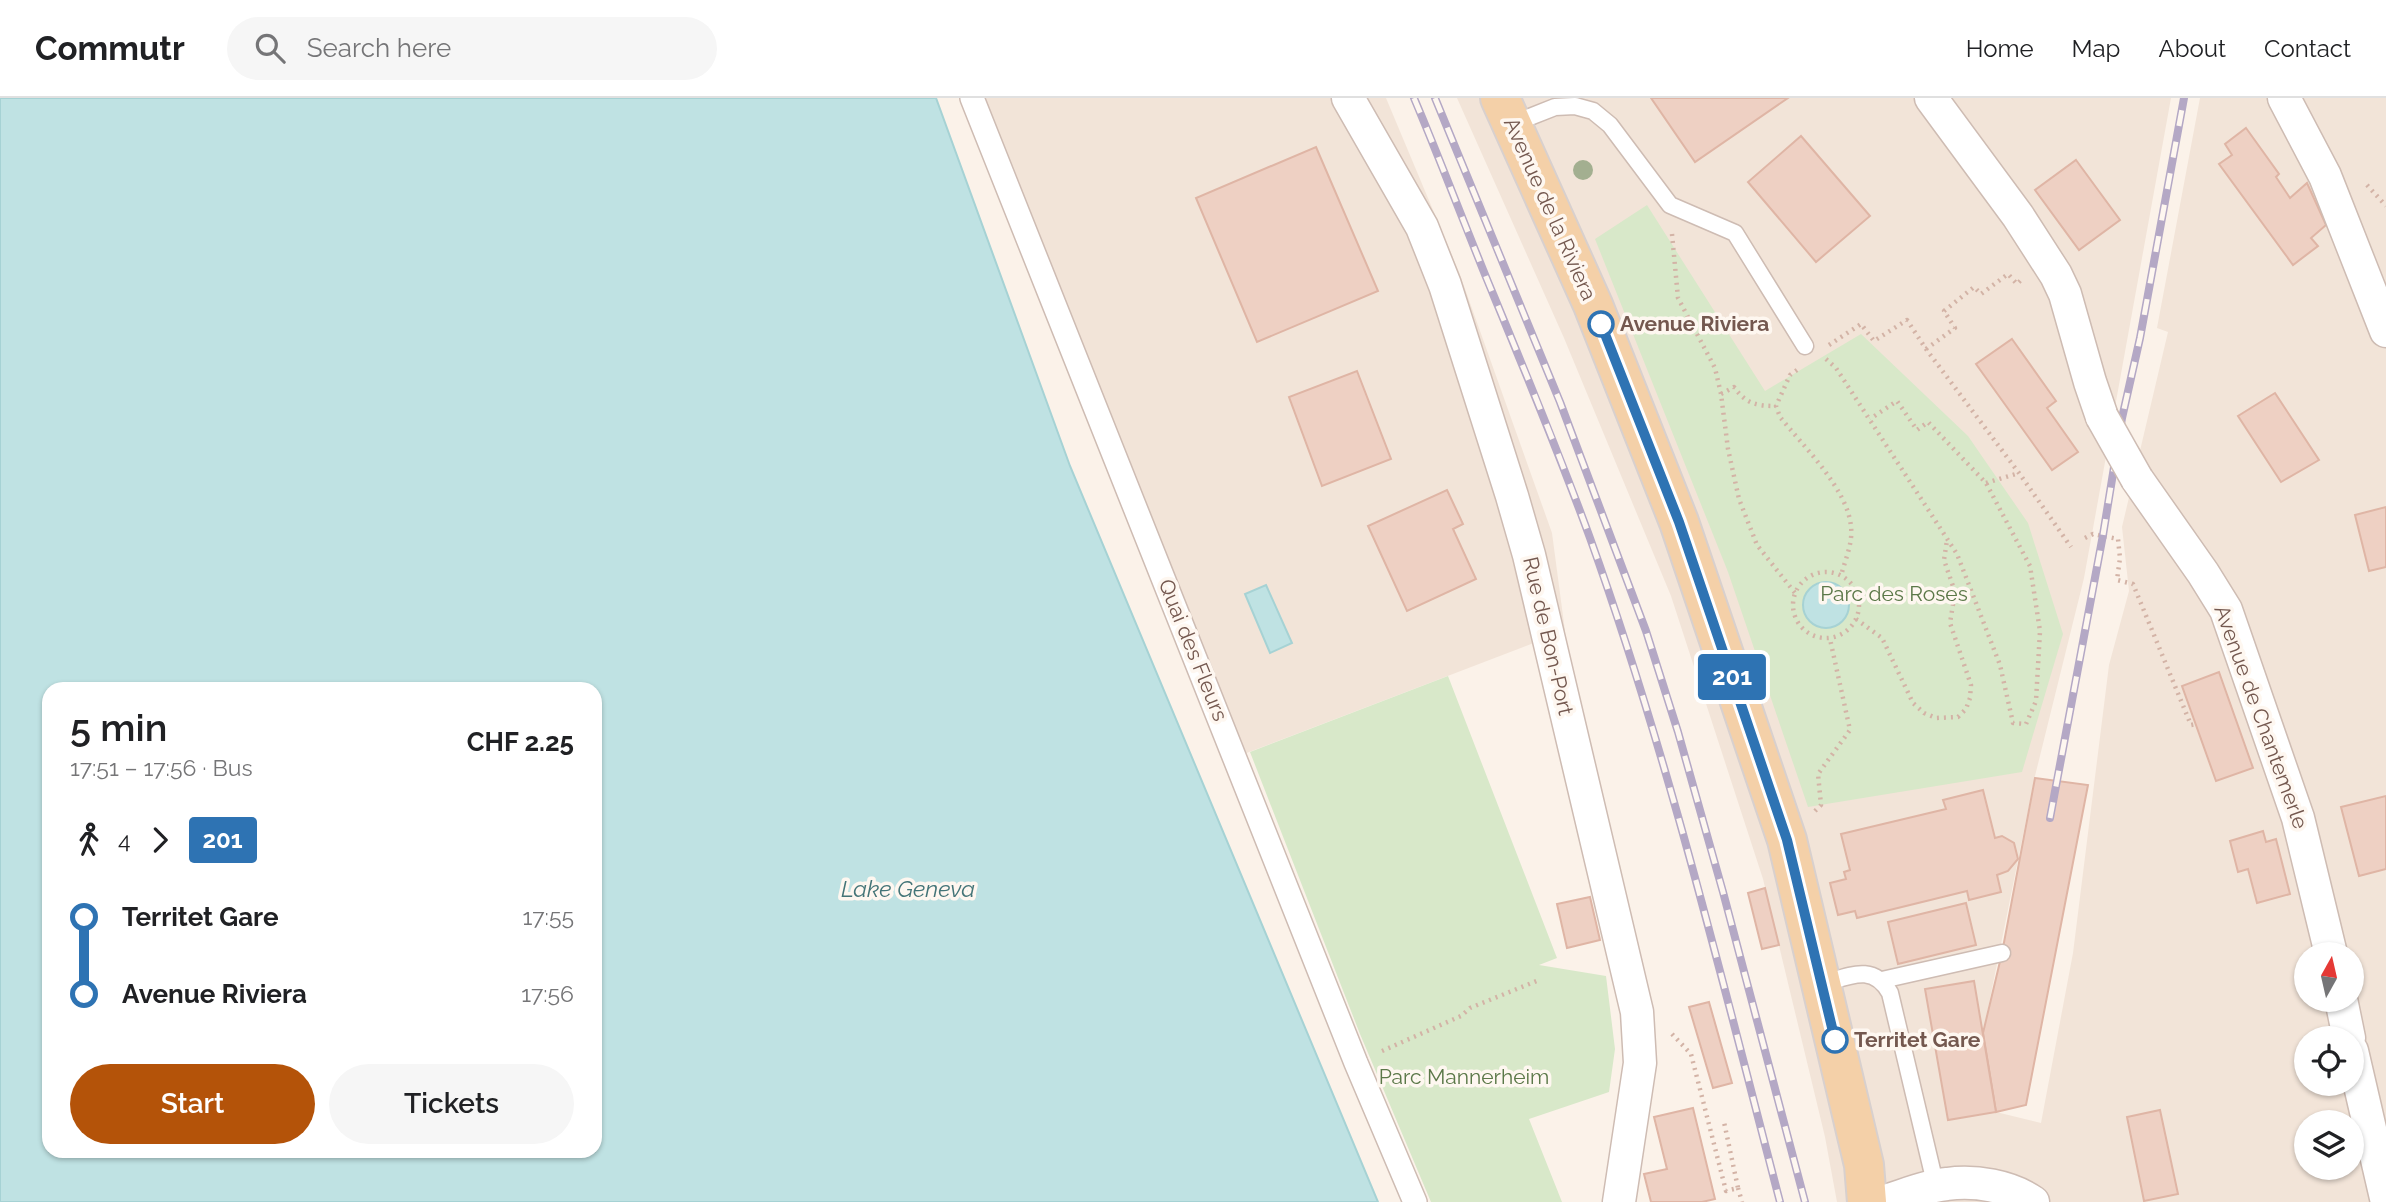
<!DOCTYPE html>
<html lang="en">
<head>
<meta charset="utf-8">
<style>
  body { margin:0; font-family:Raleway,sans-serif; background:#f6f6f6; color:#202124; height:100vh; display:flex; flex-direction:column; font-size:26px; white-space:nowrap }
  * { box-sizing:border-box; margin:0 }
  p { font-size:23px; color:#757577 }
  .icon { flex:none; width:38px; height:38px; fill:none; stroke:currentColor; stroke-width:2; stroke-linecap:round; stroke-linejoin:round }
  .map { position:relative; flex:1; overflow:hidden }
  .sheet { position:absolute; left:42px; top:584px; width:560px; height:476px; display:flex; flex-direction:column; background:#fff; border-radius:21px; box-shadow:0 2px 5px #0004 }
  .sheet>* { flex:none }
  .badge { padding:0 14px; border-radius:5px; font-size:24px; line-height:46px }
  .needle { width:46px; rotate:8deg }
  .tools { position:absolute; left:2294px; top:844px; display:grid; gap:14px }
  .tools a { display:grid; place-items:center; width:70px; height:70px; border-radius:50%; background:#fff; box-shadow:0 2px 5px #0004; font-size:35px }
  .map>.badge { position:absolute; translate:-50% -50%; box-shadow:0 0 0 4px #fff }
  .legs { display:flex; align-items:center; gap:10px; height:77px; padding:0 28px; font-size:23px }
  .legs p { margin-inline-start:auto }
  .summary { display:flex; align-items:center; justify-content:space-between; height:119px; padding:0 28px }
  h1 { font-size:38px; font-weight:600; line-height:52px }
  .action { display:flex; gap:14px; margin-top:auto; padding:14px 28px }
  .action a { flex:1; height:80px; border-radius:42px; background:#b45309; color:#fff; font-size:28px; font-weight:600; line-height:80px; text-align:center }
  .action a+a { background:#f6f6f6; color:#202124 }
  ul { padding:0 28px; list-style:none }
  li { display:flex; align-items:center; gap:24px; height:77px; font-size:26px }
  li i { display:grid; place-items:center; width:10px; height:100%; margin:0 9px; background:currentColor }
  li i::after { content:''; width:18px; height:18px; margin:-9px; border:5px solid; border-radius:50%; background:#fff }
  li p { margin-inline-start:auto }
  li:first-child i { background:linear-gradient(#0000 50%,currentColor 0) }
  li:last-child i { background:linear-gradient(currentColor 50%,#0000 0) }
  header { display:flex; align-items:center; gap:42px; box-sizing:border-box; height:98px; padding:0 35px; background:#fff; border-bottom:2px solid #e0e0e0 }
  header strong { font-size:33px }
  nav { display:flex; gap:38px; margin-inline-start:auto; font-size:24px }
  .search { width:490px; height:63px; background:#f6f6f6; display:flex; align-items:center; gap:18px; box-sizing:border-box; padding:0 24px; border-radius:38px; color:#757577; font-size:26px }
  .map>svg:first-child { display:block }
</style>
</head>
<body>
<header>
<strong>Commutr</strong>
<div class="search"><svg class="icon" aria-label="search" viewBox="0 0 24 24"><circle cx="10" cy="10" r="6"/><path d="M15 15l6 6"/></svg>Search here</div>
<nav><a>Home</a><a>Map</a><a>About</a><a>Contact</a></nav>
</header>
<div class="map">
<svg width="2386" height="1104" viewBox="0 0 2386 1104">
  <rect width="100%" height="100%" fill="#fbf2e9"/>
  <g fill="#f2e4d8" fill-rule="evenodd">
    <path d="M972,0H1386L1459,174L1552,435L1565,533L1236,659Z"/>
    <path d="M1457,0H2171L2084,480L2035,678L1983,935L1996,1014L2041,1025L2073,855L2109,567L2129,493L2122,429L2168,234L2157,230L2200,0H2386V1104H1837L1825,1039L1763,781L1671,498L1564,240ZM2306,856H2352V901H2306ZM2306,940H2352V985H2306ZM2306,1024H2352V1069H2306Z"/>
  </g>
  <g fill="#d8e8c9">
    <path d="M1647,107L1765,293L1861,236L1968,338L2028,425L2063,536L2022,674L1808,709L1728,474L1595,141Z"/>
    <path d="M1448,578L1557,860L1539,867L1606,878L1615,951L1609,994L1529,1021L1562,1104H1431L1360,936L1250,654Z"/>
  </g>
  <g fill="#bfe2e3" stroke="#a6d2d4" stroke-width="2" fill-rule="evenodd">
    <path d="M0,0H936L1070,368L1378,1104H0ZM49,592H595V1054H49Z"/>
    <circle cx="1826" cy="507" r="23"/>
    <path d="M1266,487L1292,545L1270,555L1245,496Z"/>
  </g>
  <g fill="#eed0c3" stroke="#dfb5a5" stroke-width="2">
    <path d="M1651,0H1788L1695,64Z"/>
    <path d="M2246,30L2279,76L2276,79L2290,100L2307,85L2326,127L2311,140L2318,148L2293,167L2219,66L2232,57L2225,46Z"/>
    <path d="M1801,38L1870,118L1816,164L1748,84Z"/>
    <path d="M1316,49L1378,193L1257,244L1196,100Z"/>
    <path d="M2076,62L2120,122L2079,152L2035,92Z"/>
    <path d="M2012,241L2056,303L2047,310L2078,354L2052,372L1976,266Z"/>
    <path d="M1357,273L1391,361L1322,388L1289,299Z"/>
    <path d="M2275,295L2319,362L2281,384L2238,318Z"/>
    <path d="M1447,392L1463,426L1453,431L1476,481L1407,513L1368,428Z"/>
    <path d="M2386,409V469L2369,473L2355,417Z"/>
    <path d="M2219,574L2253,670L2216,683L2182,588Z"/>
    <path d="M2035,680L2088,687L2026,1007L1996,1014L1983,935L2002,855Z"/>
    <path d="M1983,692L1995,740L2002,738L2014,745L2018,761L2008,773L1997,777L2001,794L1969,802L1967,793L1857,820L1855,813L1838,817L1830,785L1846,781L1844,774L1850,772L1841,736L1946,711L1943,702Z"/>
    <path d="M2386,698V771L2359,778L2341,709Z"/>
    <path d="M2263,733L2266,744L2276,741L2290,796L2257,805L2248,771L2238,774L2230,743Z"/>
    <path d="M1765,790L1779,847L1762,851L1748,795Z"/>
    <path d="M1590,799L1600,842L1567,850L1557,806Z"/>
    <path d="M1966,805L1976,847L1898,866L1888,824Z"/>
    <path d="M1974,883L1996,1014L1948,1022L1925,891Z"/>
    <path d="M1709,904L1732,985L1713,990L1689,909Z"/>
    <path d="M1693,1010L1715,1101L1702,1104H1651L1644,1076L1667,1071L1654,1019Z"/>
    <path d="M2160,1012L2178,1096L2144,1103L2127,1019Z"/>
  </g>
  <g fill="none" stroke-linecap="round" stroke-linejoin="round">
    <g stroke="#cebcb3" stroke-width="19">
      <g id="service">
        <path d="M1512,26L1555,9L1575,8L1593,13L1610,27L1670,107L1735,135L1805,248"/>
        <path d="M1882,882L2002,855"/>
        <path d="M1822,886C1850,878 1873,865 1890,895L1936,1089"/>
      </g>
    </g>
    <g stroke="#cebcb3" stroke-width="26">
      <path id="pedestrian" d="M972,0L1356,965L1415,1104"/>
    </g>
    <g stroke="#cebcb3" stroke-width="35">
      <g id="minor">
        <path d="M1348,0L1422,129L1445,187L1512,398L1529,457L1637,914L1640,965L1619,1104"/>
        <path d="M1931,0L2018,118L2056,177L2065,196L2090,284L2102,319"/>
        <path d="M2284,0L2325,78L2386,233"/>
        <path d="M2137,381L2203,475L2226,512L2298,720L2331,856"/>
        <path d="M2341,901L2349,940"/>
        <path d="M2352,953L2386,1100"/>
        <path d="M1882,1104C1903,1098 1925,1088 1947,1086C1975,1082 2010,1088 2033,1104"/>
      </g>
    </g>
    <g stroke="#d8d0ce" stroke-width="42">
      <path id="primary" d="M1500,0L1593,207L1679,424L1787,742L1864,1067L1867,1104"/>
    </g>
    <g stroke="#d3b3a6" stroke-width="4.5" stroke-dasharray="2 5" stroke-linecap="butt">
      <path d="M2367,87L2386,108"/>
      <path d="M1672,136L1678,200L1715,270L1721,296L1728,351L1739,401L1757,447L1795,495"/>
      <path d="M1829,247L1861,226L1874,243L1907,222L1926,251L2019,375L2071,449"/>
      <path d="M1926,251L1955,230L1944,213L1974,189L1981,196L2008,176L2017,186L2021,182"/>
      <path d="M1826,261L1836,270L1957,456L2000,567L2013,625L2026,626L2036,603L2040,533L2030,468L1986,385L1928,324L1917,332L1897,303L1870,321"/>
      <path d="M1797,272L1790,277L1776,308L1780,319C1803,348 1848,391 1851,429C1853,445 1845,462 1841,478"/>
      <path d="M1721,296L1734,289C1746,306 1757,308 1776,308"/>
      <path d="M1986,385L2019,375"/>
      <path d="M2085,440L2093,436L2118,441L2120,460L2117,482L2133,486L2191,627L2196,626"/>
      <circle cx="1826" cy="507" r="33"/>
      <path d="M1856,521L1882,540L1913,605L1924,615L1936,620L1958,619L1966,611L1970,600L1971,587L1950,525L1955,494L1944,462L1947,442"/>
      <path d="M1815,713L1821,707L1818,676L1850,632L1830,541"/>
      <path d="M1672,936L1691,956L1726,1093L1738,1090L1724,1024"/>
      <path d="M1382,953L1461,918L1470,910L1539,882"/>
      <path d="M1738,1090L1742,1104"/>
    </g>
    <use href="#service" stroke="#fff" stroke-width="16"/>
    <use href="#pedestrian" stroke="#fff" stroke-width="23"/>
    <use href="#minor" stroke="#fff" stroke-width="32"/>
    <use href="#primary" stroke="#f4d0a8" stroke-width="38"/>
    <g stroke="#b4a8c5" stroke-width="8">
      <g id="rail">
        <path d="M1414,0C1439,59 1462,120 1486,179C1522,266 1558,352 1590,440C1668,657 1722,882 1780,1104"/>
        <path d="M1435,0L1560,304L1646,533L1678,634L1723,794L1805,1104"/>
        <path d="M2050,720L2103,437L2122,320L2140,240L2184,0"/>
      </g>
    </g>
    <use href="#rail" stroke="#fef7f0" stroke-width="5" stroke-dasharray="16" stroke-linecap="butt"/>
    <g stroke="#cebcb3" stroke-width="35" stroke-linecap="butt">
      <path id="minor-bridge" d="M2102,319L2137,381"/>
    </g>
    <use href="#minor-bridge" stroke="#fff" stroke-width="32"/>
  </g>
  <circle fill="#a3af90" cx="1583" cy="72" r="10"/>
  <g fill="none" stroke-linecap="round" stroke-linejoin="round">
    <g stroke="#fff" stroke-width="16">
      <path id="line-1" d="M1601,226L1679,424L1787,742L1835,942"/>
    </g>
    <use href="#line-1" stroke="#2e73b3" stroke-width="10"/>
  </g>
  <g fill="#fff" stroke="#2e73b3" stroke-width="3.5">
    <circle cx="1601" cy="226" r="12"/>
    <circle cx="1835" cy="942" r="12"/>
  </g>
  <g text-anchor="middle" stroke-width="7" stroke-linejoin="round" paint-order="stroke">
    <g font-size="21" fill="#74584f" stroke="#fef7f0">
      <text transform="translate(1550 111) rotate(66)" y="7">Avenue de la Riviera</text>
      <text transform="translate(1548 538) rotate(77)" y="7">Rue de Bon-Port</text>
      <text transform="translate(1193 552) rotate(68)" y="7">Quai des Fleurs</text>
      <text transform="translate(2261 619) rotate(70)" y="7">Avenue de Chantemerle</text>
    </g>
    <g font-size="21" font-weight="bold" fill="#74584f" stroke="#fef7f0" text-anchor="start">
      <text x="1620" y="233">Avenue Riviera</text>
      <text x="1854" y="949">Territet Gare</text>
    </g>
    <g font-size="21" fill="#5b7848" stroke="#fef7f0">
      <text x="1894" y="503">Parc des Roses</text>
      <text x="1464" y="986">Parc Mannerheim</text>
    </g>
    <g font-size="23" font-style="italic" fill="#437477" stroke="#fef7f0">
      <text x="908" y="799">Lake Geneva</text>
    </g>
  </g>
</svg>
<div class="tools">
<a><svg class="needle" viewBox="-14 -14 28 28"><path d="M0-13l5 13h-10z" fill="#e53935"/><path d="M0 13l5-13h-10z" fill="#757577"/></svg></a>
<a><svg class="icon" aria-label="locate" viewBox="0 0 24 24"><circle cx="12" cy="12" r="6"/><path d="M12 2v4M12 18v4M2 12h4M18 12h4"/></svg></a>
<a><svg class="icon" aria-label="layers" viewBox="0 0 24 24"><path d="M12 4l9 5-9 5-9-5zM3 14l9 5 9-5"/></svg></a>
</div>
<b class="badge" style="left:1732px;top:579px;background:#2e73b3;color:#fff">201</b>
<section class="sheet">
<div class="summary"><div><h1>5 min</h1><p>17:51 – 17:56 · Bus</p></div><b>CHF 2.25</b></div>
<div class="legs"><svg class="icon" aria-label="walk" viewBox="0 0 24 24"><circle cx="13" cy="4" r="2"/><path d="M13 8l-2 6 4 7M11 14l-3 7M7 12l3-4h3l4 4"/></svg>4<svg class="icon" aria-label="forward" viewBox="0 0 24 24"><path d="M9 5l7 7-7 7"/></svg><b class="badge" style="background:#2e73b3;color:#fff">201</b></div>
<ul>
<li><i style="color:#2e73b3"></i><b>Territet Gare</b><p>17:55</p></li>
<li><i style="color:#2e73b3"></i><b>Avenue Riviera</b><p>17:56</p></li>
</ul>
<div class="action"><a>Start</a><a>Tickets</a></div>
</section>
</div>
</body>
</html>
